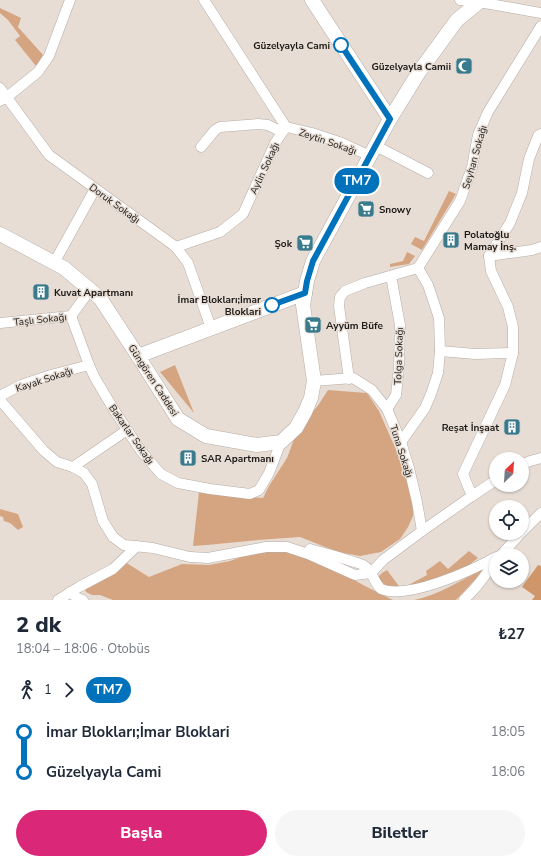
<!DOCTYPE html>
<html lang="tr">
<head>
<meta charset="utf-8">
<style>
  body { margin:0; font-family:"Nunito Sans",sans-serif; background:#f6f6f7; color:#1f2937; height:100vh; display:flex; flex-direction:column; font-size:15px; white-space:nowrap }
  * { box-sizing:border-box; margin:0 }
  p { font-size:13px; color:#747a83 }
  .icon { flex:none; width:22px; height:22px; fill:none; stroke:currentColor; stroke-width:2; stroke-linecap:round; stroke-linejoin:round }
  .map { position:relative; height:600px; overflow:hidden }
  .details { display:flex; flex-direction:column; background:#fff; flex:1 }
  .details>* { flex:none }
  .badge { padding:0 8px; border-radius:13px; font-size:14px; line-height:26px }
  .needle { width:26px; rotate:25deg }
  .fabs { position:absolute; left:489px; top:452px; display:grid; gap:8px }
  .fabs a { display:grid; place-items:center; width:40px; height:40px; border-radius:50%; background:#fff; box-shadow:0 1px 3px #0004; font-size:20px }
  .map>.badge { position:absolute; translate:-50% -50%; box-shadow:0 0 0 2px #fff }
  .legs { display:flex; align-items:center; gap:6px; height:44px; padding:0 16px; font-size:13px }
  .legs p { margin-inline-start:auto }
  .summary { display:flex; align-items:center; justify-content:space-between; height:68px; padding:0 16px }
  h1 { font-size:22px; font-weight:800; line-height:30px }
  .button { display:flex; gap:8px; margin-top:auto; padding:8px 16px }
  .button a { flex:1; height:46px; border-radius:24px; background:#db2777; color:#fff; font-size:16px; font-weight:800; line-height:46px; text-align:center }
  .button a+a { background:#f6f6f7; color:#1f2937 }
  ul { padding:0 16px; list-style:none }
  li { display:flex; align-items:center; gap:14px; height:40px; font-size:15px }
  li i { display:grid; place-items:center; width:6px; height:100%; margin:0 5px; background:currentColor }
  li i::after { content:''; width:10px; height:10px; margin:-5px; border:3px solid; border-radius:50%; background:#fff }
  li p { margin-inline-start:auto }
  li:first-child i { background:linear-gradient(#0000 50%,currentColor 0) }
  li:last-child i { background:linear-gradient(currentColor 50%,#0000 0) }
  .map>svg:first-child { display:block }
</style>
</head>
<body>
<div class="map">
<svg width="541" height="600" viewBox="0 0 541 600">
  <rect width="100%" height="100%" fill="#e7ddd5"/>
  <g fill="#d5a581">
    <path d="M0,8L21,18L18,27L43,55L36,66L15,40L20,36L8,20L0,13Z"/>
    <path d="M449,191L456,194L422,250L411,244L415,237L424,241Z"/>
    <path d="M407,252L415,256L409,264L390,267V264L403,261Z"/>
    <path d="M175,365L194,413L160,372Z"/>
    <path d="M328,390L367,393L379,411L386,427L397,452L412,496L413,506V516L408,527L400,539L381,552L360,556L338,552L300,537L258,540L207,545L193,546L199,492L263,498L269,486L287,458L296,434L319,404Z"/>
    <path d="M0,509L18,514L23,527L18,530L10,523L4,521L3,517L0,516Z"/>
    <path d="M274,551L295,553L333,568L363,585L393,600H113L100,595H92L86,592L85,589L125,562L149,577L182,564L209,565L230,561L252,553Z"/>
    <path d="M469,551L478,558C470,564 463,570 456,575C450,579 442,580 435,583C414,591 397,599 379,579V576L382,573L387,570L401,589L427,575L426,571L440,561L448,569Z"/>
    <path d="M481,570L483,571L456,600H414C439,595 459,581 481,570Z"/>
  </g>
  <path fill="#cf9669" d="M538,565L541,566V600H532L535,596L522,587Z"/>
  <g fill="none" stroke-linecap="round" stroke-linejoin="round">
    <g stroke="#b5aca5" stroke-width="11">
      <g id="minor">
        <path d="M204,0L286,127"/>
        <path d="M460,0L479,2L541,13"/>
        <path d="M0,88L49,155L176,247L188,263L211,328"/>
        <path d="M0,101L7,97L38,72L49,56L70,0"/>
        <path d="M286,127L312,133L342,143L370,156"/>
        <path d="M376,146L428,173"/>
        <path d="M201,147L215,130L220,127L258,124L268,125L282,132"/>
        <path d="M176,247L220,232L243,214L275,143L286,127"/>
        <path d="M489,256L532,250L541,247"/>
        <path d="M54,263L95,189"/>
        <path d="M418,268L460,201L472,167L478,135L488,112L541,26"/>
        <path d="M71,316L89,365L95,378L114,410L141,451L161,474L178,483L210,489L250,494L259,490L269,473L281,442"/>
        <path d="M0,323L71,316L90,290"/>
        <path d="M440,351L475,354L513,353"/>
        <path d="M349,379L339,306L340,297L345,291L365,283L418,268L428,285L439,318L440,351L438,373L431,394L425,408L401,442"/>
        <path d="M314,381L353,378L372,390L387,409L401,442L409,468L417,502L422,531"/>
        <path d="M0,396L21,385L51,375L89,365"/>
        <path d="M0,400L44,451L57,462L73,467L84,473L92,484L103,521L113,537L124,545L153,548L190,557L208,558L266,547H287L308,554L355,575L371,573"/>
        <path d="M387,409L396,395L399,367L400,325L391,276"/>
        <path d="M522,465L530,461L541,458"/>
        <path d="M73,467L127,430"/>
        <path d="M472,496L463,474L505,385L513,353V327L508,307L491,271L489,256L510,223L522,193L529,159L538,136L541,134"/>
        <path d="M522,532L541,513"/>
        <path d="M310,549C323,553 336,556 348,560C353,562 359,563 363,565C373,570 373,582 381,589C407,600 471,571 496,557"/>
        <path d="M501,555L521,533"/>
        <path d="M371,573L383,560L422,531L472,496L496,480"/>
        <path d="M70,592L76,597L83,600"/>
        <path d="M58,600L79,587L113,569L137,546"/>
        <path d="M464,600L477,586L496,561"/>
      </g>
    </g>
    <g stroke="#b5aca5" stroke-width="15">
      <g id="secondary">
        <path d="M312,0L390,119"/>
        <path d="M0,234L64,268L100,298L138,356L178,419L206,436L257,445L281,442L296,428L305,412L311,398L314,381L303,305L307,281L313,261L390,119L419,72L457,20L479,2L480,0"/>
        <path d="M138,356L305,293"/>
      </g>
    </g>
    <use href="#minor" stroke="#fff" stroke-width="10"/>
    <use href="#secondary" stroke="#fff" stroke-width="14"/>
  </g>
  <g fill="none" stroke-linecap="round" stroke-linejoin="round">
    <g stroke="#fff" stroke-width="9">
      <path id="line-1" d="M272,305L305,293L307,281L313,261L390,119L341,45"/>
    </g>
    <use href="#line-1" stroke="#0072bc" stroke-width="6"/>
  </g>
  <defs>
    <g id="mosque-square" transform="scale(0.9)"><rect x="-9" y="-9" width="18" height="18" rx="4" fill="#397a8d" stroke="#e7ddd5"/><path d="M3.5-4.9A6 6 0 1 0 3.5 4.9A5 5 0 1 1 3.5-4.9Z" fill="#fff"/></g>
    <g id="supermarket-square" transform="scale(0.9)"><rect x="-9" y="-9" width="18" height="18" rx="4" fill="#397a8d" stroke="#e7ddd5"/><path d="M-6-5.5h2.5l.6 2H6L4.5 2H-2.5L-4.4-4H-6ZM-1.5 3.2a1.3 1.3 0 1 0 .1 0ZM3 3.2a1.3 1.3 0 1 0 .1 0Z" fill="#fff"/></g>
    <g id="building-square" transform="scale(0.9)"><rect x="-9" y="-9" width="18" height="18" rx="4" fill="#397a8d" stroke="#e7ddd5"/><path d="M-4-6H4V6H1V3H-1V6H-4ZM-2.5-4.3h1.7v1.8h-1.7ZM.8-4.3h1.7v1.8H.8ZM-2.5-1h1.7V.8h-1.7ZM.8-1h1.7V.8H.8Z" fill="#fff"/></g>
  </defs>
  <g fill-rule="evenodd">
    <use href="#mosque-square" x="464" y="66"/>
    <use href="#supermarket-square" x="366" y="209"/>
    <use href="#building-square" x="451" y="240"/>
    <use href="#supermarket-square" x="305" y="243"/>
    <use href="#building-square" x="41" y="292"/>
    <use href="#supermarket-square" x="313" y="325"/>
    <use href="#building-square" x="512" y="427"/>
    <use href="#building-square" x="188" y="458"/>
  </g>
  <g fill="#fff" stroke="#0072bc" stroke-width="2">
    <circle cx="341" cy="45" r="7"/>
    <circle cx="272" cy="305" r="7"/>
  </g>
  <g text-anchor="middle" stroke-width="3" stroke-linejoin="round" paint-order="stroke">
    <g font-size="10" font-weight="bold" fill="#1c1916" stroke="#e7ddd5" text-anchor="end">
      <text x="330" y="49">Güzelyayla Cami</text>
      <text x="261" y="303">İmar Blokları;İmar<tspan x="261" dy="12">Bloklari</tspan></text>
    </g>
    <g font-size="10" font-weight="bold" fill="#1c1916" stroke="#e7ddd5" text-anchor="start">
      <text x="451" y="70" text-anchor="end">Güzelyayla Camii</text>
      <text x="379" y="213">Snowy</text>
      <text x="464" y="238">Polatoğlu<tspan x="464" dy="12">Mamay İnş.</tspan></text>
      <text x="292" y="247" text-anchor="end">Şok</text>
      <text x="54" y="296">Kuvat Apartmanı</text>
      <text x="326" y="329">Ayyüm Büfe</text>
      <text x="499" y="431" text-anchor="end">Reşat İnşaat</text>
      <text x="201" y="462">SAR Apartmanı</text>
    </g>
    <g font-size="10" fill="#1c1916" stroke="#e7ddd5">
      <text transform="translate(328 141) rotate(19)" y="4">Zeytin Sokağı</text>
      <text transform="translate(474 157) rotate(-74)" y="4">Seyhan Sokağı</text>
      <text transform="translate(264 168) rotate(-65)" y="4">Aylin Sokağı</text>
      <text transform="translate(115 203) rotate(36)" y="4">Doruk Sokağı</text>
      <text transform="translate(40 319) rotate(-6)" y="4">Taşlı Sokağı</text>
      <text transform="translate(398 356) rotate(-88)" y="4">Tolga Sokağı</text>
      <text transform="translate(44 379) rotate(-18)" y="4">Kayak Sokağı</text>
      <text transform="translate(154 380) rotate(57)" y="4">Güngören Caddesi</text>
      <text transform="translate(132 434) rotate(55)" y="4">Bakarlar Sokağı</text>
      <text transform="translate(402 451) rotate(72)" y="4">Tuna Sokağı</text>
    </g>
  </g>
</svg>
<div class="fabs">
<a><svg class="needle" viewBox="-14 -14 28 28"><path d="M0-13l5 13h-10z" fill="#e53935"/><path d="M0 13l5-13h-10z" fill="#747a83"/></svg></a>
<a><svg class="icon" aria-label="locate" viewBox="0 0 24 24"><circle cx="12" cy="12" r="6"/><path d="M12 2v4M12 18v4M2 12h4M18 12h4"/></svg></a>
<a><svg class="icon" aria-label="layers" viewBox="0 0 24 24"><path d="M12 4l9 5-9 5-9-5zM3 14l9 5 9-5"/></svg></a>
</div>
<b class="badge" style="left:357px;top:181px;background:#0072bc;color:#fff">TM7</b>
</div>
<section class="details">
<div class="summary"><div><h1>2 dk</h1><p>18:04 – 18:06 · Otobüs</p></div><b>₺27</b></div>
<div class="legs"><svg class="icon" aria-label="walk" viewBox="0 0 24 24"><circle cx="13" cy="4" r="2"/><path d="M13 8l-2 6 4 7M11 14l-3 7M7 12l3-4h3l4 4"/></svg>1<svg class="icon" aria-label="forward" viewBox="0 0 24 24"><path d="M9 5l7 7-7 7"/></svg><b class="badge" style="background:#0072bc;color:#fff">TM7</b></div>
<ul>
<li><i style="color:#0072bc"></i><b>İmar Blokları;İmar Bloklari</b><p>18:05</p></li>
<li><i style="color:#0072bc"></i><b>Güzelyayla Cami</b><p>18:06</p></li>
</ul>
<div class="button"><a>Başla</a><a>Biletler</a></div>
</section>
</body>
</html>
